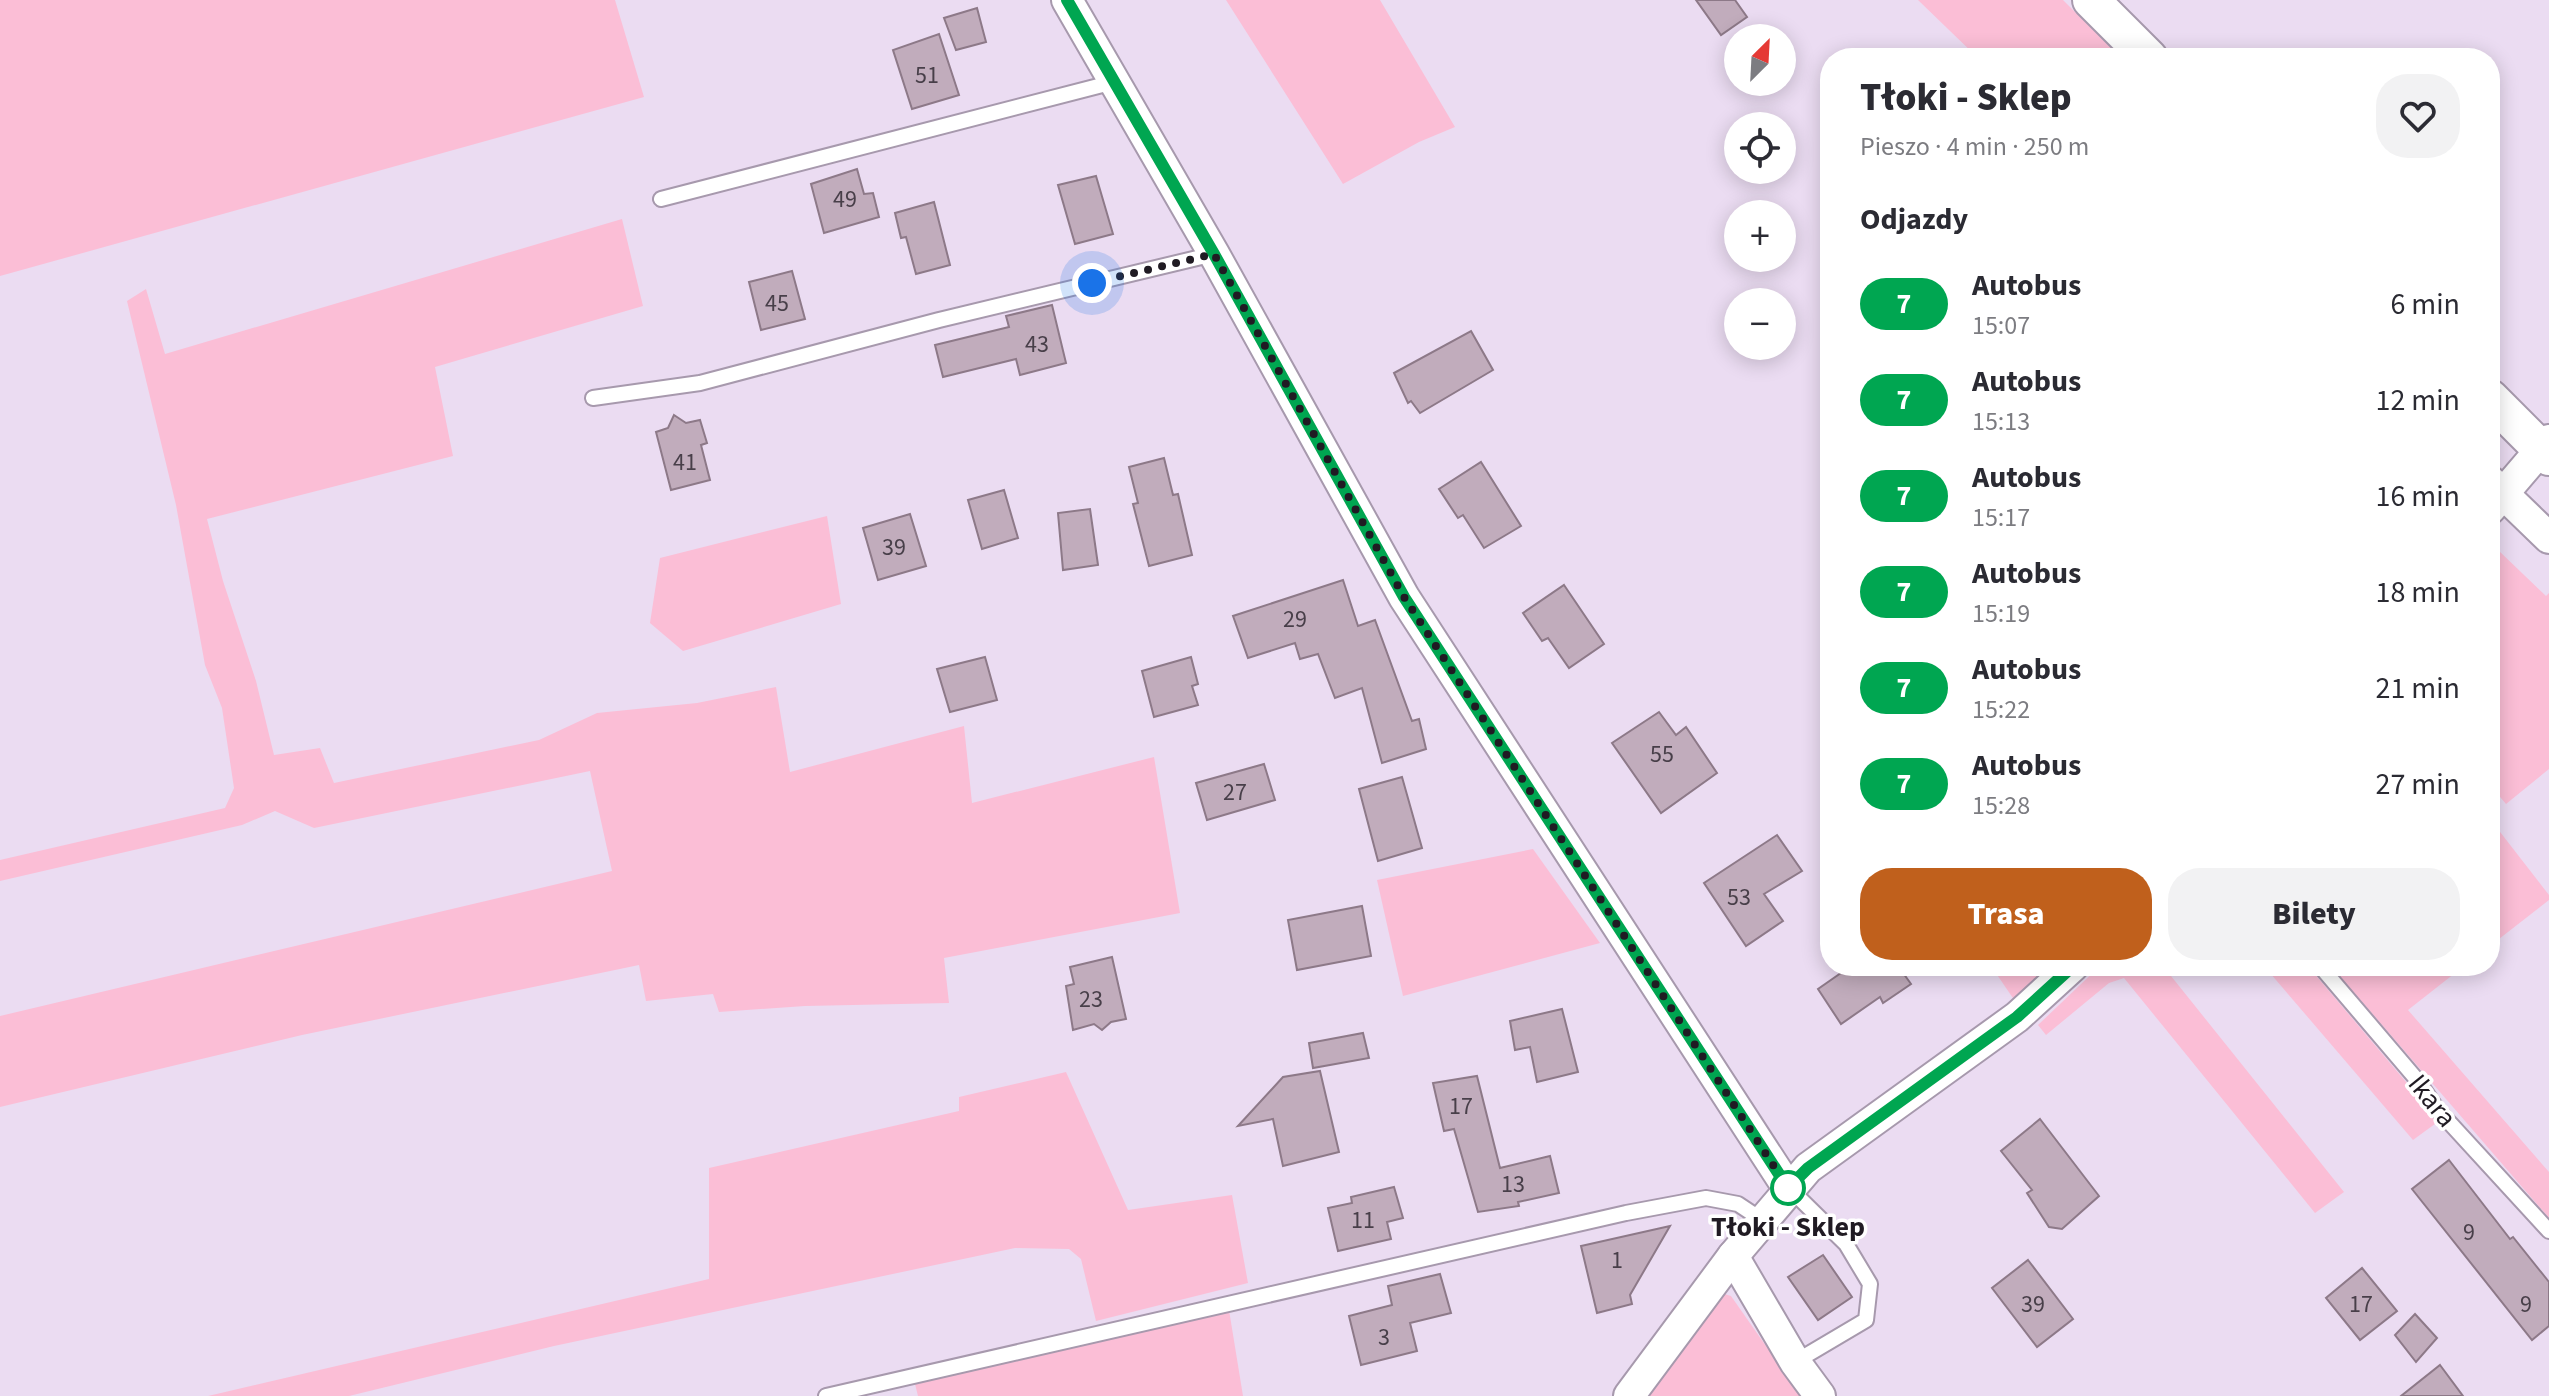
<!DOCTYPE html>
<html lang="pl">
<head>
<meta charset="utf-8">
<style>
  body { margin:0; font-family:"Source Sans 3",sans-serif; background:#f2f2f3; color:#2b2b33; height:100vh; display:flex; flex-direction:column; font-size:30px; white-space:nowrap }
  * { box-sizing:border-box; margin:0 }
  p { font-size:26px; color:#7c7c81 }
  .icon { flex:none; width:44px; height:44px; fill:none; stroke:currentColor; stroke-width:2; stroke-linecap:round; stroke-linejoin:round }
  .map { position:relative; flex:1; overflow:hidden }
  .side { position:absolute; left:1820px; top:48px; width:680px; height:928px; display:flex; flex-direction:column; background:#fff; border-radius:32px; box-shadow:0 4px 20px #0003 }
  .side>* { flex:none }
  .badge { padding:0 16px; border-radius:26px; font-size:28px; line-height:52px }
  .needle { width:52px; rotate:24deg }
  .fabs { position:absolute; left:1724px; top:24px; display:grid; gap:16px }
  .fabs a { display:grid; place-items:center; width:72px; height:72px; border-radius:50%; background:#fff; box-shadow:0 4px 20px #0003; font-size:40px }
  .you { position:absolute; width:40px; height:40px; margin:-20px; border:6px solid #fff; border-radius:50%; background:#1a73e8; box-shadow:0 0 0 12px #1a73e833 }
  .map>.badge { position:absolute; translate:-50% -50%; box-shadow:0 0 0 4px #fff }
  h2 { padding:0 40px; font-size:30px; line-height:72px }
  .round { display:grid; place-items:center; flex:none; width:84px; height:84px; border-radius:32px; background:#f2f2f3 }
  .summary { display:flex; align-items:center; justify-content:space-between; height:136px; padding:0 40px }
  h1 { font-size:38px; font-weight:800; line-height:60px }
  .action { display:flex; gap:16px; margin-top:auto; padding:16px 40px }
  .action a { flex:1; height:92px; border-radius:32px; background:#c0601c; color:#fff; font-size:32px; font-weight:800; line-height:92px; text-align:center }
  .action a+a { background:#f2f2f3; color:#2b2b33 }
  ul { padding:0; list-style:none }
  li { display:flex; align-items:center; gap:24px; height:96px; padding:0 40px }
  li div { flex:1 }
  li b { display:block; font-size:30px }
  li em { font-style:normal }
  li .badge { min-width:88px; font-weight:700; text-align:center }
  .map>svg:first-child { display:block }
</style>
</head>
<body>
<div class="map">
<svg width="2549" height="1396" viewBox="0 0 2549 1396">
  <rect width="100%" height="100%" fill="#ebdcf2"/>
  <g fill="#fbbed6">
    <path d="M0,0H615L644,97L0,276Z"/>
    <path d="M1226,0H1380L1455,127L1419,142L1343,184Z"/>
    <path d="M1918,0H2063L2121,58H1978Z"/>
    <path d="M622,219L643,306L435,367L453,456L207,519L223,581L256,681L274,755L320,748L334,783L539,740L597,713L697,703L776,687L790,772L964,726L972,803L1154,757L1180,913L944,958L949,1003L805,1006L719,1012L713,994L646,1001L639,965L302,1035L0,1107V1016L612,871L590,771L314,828L275,811L242,825L0,881V860L225,808L234,788L222,708L205,665L176,505L127,301L146,289L165,354Z"/>
    <path d="M827,516L841,604L683,651L650,623L660,558Z"/>
    <path d="M2498,550L2546,596L2549,593V769L2506,804L2490,785V554Z"/>
    <path d="M2490,819L2549,895V900L2490,946Z"/>
    <path d="M1533,849L1600,943L1403,996L1377,880Z"/>
    <path d="M1991,966H2053L2015,1001Z"/>
    <path d="M2100,966H2163L2344,1192L2315,1213L2124,978L2109,983L2046,1035L2038,1025Z"/>
    <path d="M2264,966H2308L2439,1121L2413,1140Z"/>
    <path d="M2331,966H2464L2408,1010L2549,1172V1218Z"/>
    <path d="M1066,1072L1128,1210L1232,1195L1248,1283L1096,1321L1081,1259L1069,1249L1015,1248L554,1346L349,1396H208L709,1279V1168L959,1111V1097Z"/>
    <path d="M1718,1292L1731,1296L1801,1396H1645Z"/>
    <path d="M1229,1310L1243,1396H918L915,1384Z"/>
  </g>
  <g fill="#c1acbc" stroke="#8d7988" stroke-width="2">
    <path d="M1696,0H1735L1747,17L1721,35Z"/>
    <path d="M977,8L986,42L956,50L944,18Z"/>
    <path d="M939,34L959,95L912,109L893,50Z"/>
    <path d="M857,169L864,194L873,193L879,217L824,233L811,184Z"/>
    <path d="M1096,176L1113,234L1075,244L1058,185Z"/>
    <path d="M934,202L950,265L916,274L906,237L901,238L895,213Z"/>
    <path d="M792,271L805,319L761,330L749,282Z"/>
    <path d="M1052,305L1066,363L1020,375L1016,359L943,377L935,345L1009,327L1006,316Z"/>
    <path d="M1471,331L1493,370L1420,413L1411,401L1408,403L1394,373Z"/>
    <path d="M674,415L686,423L700,420L707,443L701,445L710,480L671,490L656,432L668,428Z"/>
    <path d="M1164,458L1173,495L1178,494L1192,555L1149,566L1133,504L1138,503L1129,467Z"/>
    <path d="M1481,462L1521,526L1484,548L1463,515L1458,518L1439,489Z"/>
    <path d="M1004,490L1018,538L982,549L968,500Z"/>
    <path d="M1090,509L1098,565L1063,570L1058,513Z"/>
    <path d="M910,514L926,566L878,580L863,528Z"/>
    <path d="M1343,580L1358,626L1375,620L1412,721L1419,719L1426,749L1382,763L1362,688L1335,698L1318,654L1300,659L1295,643L1248,658L1233,616Z"/>
    <path d="M1564,585L1604,644L1569,668L1548,638L1542,641L1523,613Z"/>
    <path d="M985,657L997,700L950,712L937,669Z"/>
    <path d="M1191,657L1198,684L1192,686L1198,705L1154,717L1142,671Z"/>
    <path d="M1659,712L1676,735L1686,727L1717,773L1661,813L1612,743Z"/>
    <path d="M1264,764L1275,800L1207,820L1196,783Z"/>
    <path d="M1402,777L1422,848L1378,861L1359,789Z"/>
    <path d="M1777,835L1802,871L1764,894L1783,921L1746,946L1704,883Z"/>
    <path d="M1362,906L1371,956L1297,970L1288,920Z"/>
    <path d="M1112,957L1126,1019L1111,1022L1102,1030L1094,1024L1073,1030L1066,986L1074,984L1070,967Z"/>
    <path d="M1851,966H1898L1911,984L1883,1003L1880,997L1841,1024L1818,989Z"/>
    <path d="M1562,1009L1578,1072L1537,1082L1530,1047L1515,1050L1510,1021Z"/>
    <path d="M1363,1033L1369,1058L1313,1068L1309,1043Z"/>
    <path d="M1320,1071L1339,1152L1283,1166L1273,1119L1238,1126L1283,1077Z"/>
    <path d="M1477,1076L1500,1168L1550,1156L1559,1193L1518,1202L1519,1206L1478,1212L1454,1129L1444,1131L1433,1083Z"/>
    <path d="M2040,1119L2099,1196L2062,1229L2049,1227L2027,1193L2032,1190L2001,1151Z"/>
    <path d="M2449,1160L2510,1239L2513,1237L2549,1282V1326L2532,1340L2412,1189Z"/>
    <path d="M1394,1187L1403,1218L1387,1222L1391,1239L1338,1251L1328,1208L1352,1203L1351,1197Z"/>
    <path d="M1670,1226L1630,1295L1632,1304L1597,1313L1581,1246Z"/>
    <path d="M1823,1255L1852,1297L1818,1320L1788,1277Z"/>
    <path d="M2028,1260L2073,1319L2037,1347L1992,1288Z"/>
    <path d="M2362,1268L2397,1311L2360,1340L2326,1298Z"/>
    <path d="M1440,1274L1451,1313L1410,1323L1417,1351L1361,1365L1349,1316L1392,1305L1388,1286Z"/>
    <path d="M2415,1314L2437,1338L2416,1362L2395,1335Z"/>
    <path d="M2440,1365L2463,1396H2401Z"/>
  </g>
  <g fill="none" stroke-linecap="round" stroke-linejoin="round">
    <g stroke="#a799ad" stroke-width="18">
      <g id="service">
        <path d="M661,199L1114,82"/>
        <path d="M593,398L700,383L939,320L1214,254"/>
        <path d="M2320,966L2418,1081L2437,1109L2549,1231"/>
        <path d="M1789,1188L1846,1244L1870,1284L1866,1320L1795,1362"/>
        <path d="M826,1396L1626,1213L1706,1198L1738,1204L1762,1220"/>
      </g>
    </g>
    <g stroke="#a799ad" stroke-width="34">
      <g id="minor">
        <path d="M1067,0L1214,254L1404,597L1788,1188"/>
        <path d="M2490,481L2549,538"/>
        <path d="M2490,509L2549,440"/>
        <path d="M1733,1256L1795,1362L1820,1396"/>
        <path d="M1629,1396L1733,1256L1808,1168L2017,1017L2073,966"/>
      </g>
    </g>
    <g stroke="#a799ad" stroke-width="40">
      <g id="tertiary">
        <path d="M2091,0L2149,58"/>
        <path d="M2490,398L2549,457"/>
      </g>
    </g>
    <use href="#service" stroke="#fff" stroke-width="14"/>
    <use href="#minor" stroke="#fff" stroke-width="30"/>
    <use href="#tertiary" stroke="#fff" stroke-width="36"/>
  </g>
  <g fill="none" stroke-linecap="round" stroke-linejoin="round">
    <g stroke="#fff" stroke-width="18">
      <path id="line" d="M1067,0L1214,254L1404,597L1788,1188L1808,1168L2017,1017L2073,966"/>
    </g>
    <use href="#line" stroke="#00a651" stroke-width="12"/>
    <path stroke="#201b23" stroke-width="8" stroke-dasharray="0 14.4" d="M1092,283L1214,254L1404,597L1788,1188"/>
  </g>
  <circle fill="#fff" stroke="#00a651" stroke-width="4" cx="1788" cy="1188" r="16"/>
  <g text-anchor="middle" stroke-width="7" stroke-linejoin="round" paint-order="stroke">
    <g font-size="24" fill="#483f49">
      <text x="927" y="83">51</text>
      <text x="845" y="207">49</text>
      <text x="777" y="311">45</text>
      <text x="1037" y="352">43</text>
      <text x="685" y="470">41</text>
      <text x="894" y="555">39</text>
      <text x="1295" y="627">29</text>
      <text x="1662" y="762">55</text>
      <text x="1235" y="800">27</text>
      <text x="1739" y="905">53</text>
      <text x="1091" y="1007">23</text>
      <text x="1461" y="1114">17</text>
      <text x="1513" y="1192">13</text>
      <text x="1363" y="1228">11</text>
      <text x="2469" y="1240">9</text>
      <text x="1617" y="1268">1</text>
      <text x="2033" y="1312">39</text>
      <text x="2361" y="1312">17</text>
      <text x="2526" y="1312">9</text>
      <text x="1384" y="1345">3</text>
    </g>
    <g font-size="28" fill="#201b23" stroke="#fff">
      <text transform="translate(2433 1100) rotate(51)" y="10">Ikara</text>
    </g>
    <g font-size="28" font-weight="bold" fill="#201b23" stroke="#fff">
      <text x="1788" y="1236">Tłoki - Sklep</text>
    </g>
  </g>
</svg>
<div class="fabs">
<a><svg class="needle" viewBox="-14 -14 28 28"><path d="M0-13l5 13h-10z" fill="#e53935"/><path d="M0 13l5-13h-10z" fill="#7c7c81"/></svg></a>
<a><svg class="icon" aria-label="locate" viewBox="0 0 24 24"><circle cx="12" cy="12" r="6"/><path d="M12 2v4M12 18v4M2 12h4M18 12h4"/></svg></a>
<a>+</a>
<a>−</a>
</div>
<div class="you" style="left:1092px;top:283px"></div>
<section class="side">
<div class="summary"><div><h1>Tłoki - Sklep</h1><p>Pieszo · 4 min · 250 m</p></div><a class="round"><svg class="icon" aria-label="heart" viewBox="0 0 24 24"><path d="M12 20l-8-8c-3-5 5-10 8-4 3-6 11-1 8 4z"/></svg></a></div>
<h2>Odjazdy</h2>
<ul>
<li><span class="badge" style="background:#00a651;color:#fff">7</span><div><b>Autobus</b><p>15:07</p></div><em>6 min</em></li>
<li><span class="badge" style="background:#00a651;color:#fff">7</span><div><b>Autobus</b><p>15:13</p></div><em>12 min</em></li>
<li><span class="badge" style="background:#00a651;color:#fff">7</span><div><b>Autobus</b><p>15:17</p></div><em>16 min</em></li>
<li><span class="badge" style="background:#00a651;color:#fff">7</span><div><b>Autobus</b><p>15:19</p></div><em>18 min</em></li>
<li><span class="badge" style="background:#00a651;color:#fff">7</span><div><b>Autobus</b><p>15:22</p></div><em>21 min</em></li>
<li><span class="badge" style="background:#00a651;color:#fff">7</span><div><b>Autobus</b><p>15:28</p></div><em>27 min</em></li>
</ul>
<div class="action"><a>Trasa</a><a>Bilety</a></div>
</section>
</div>
</body>
</html>
